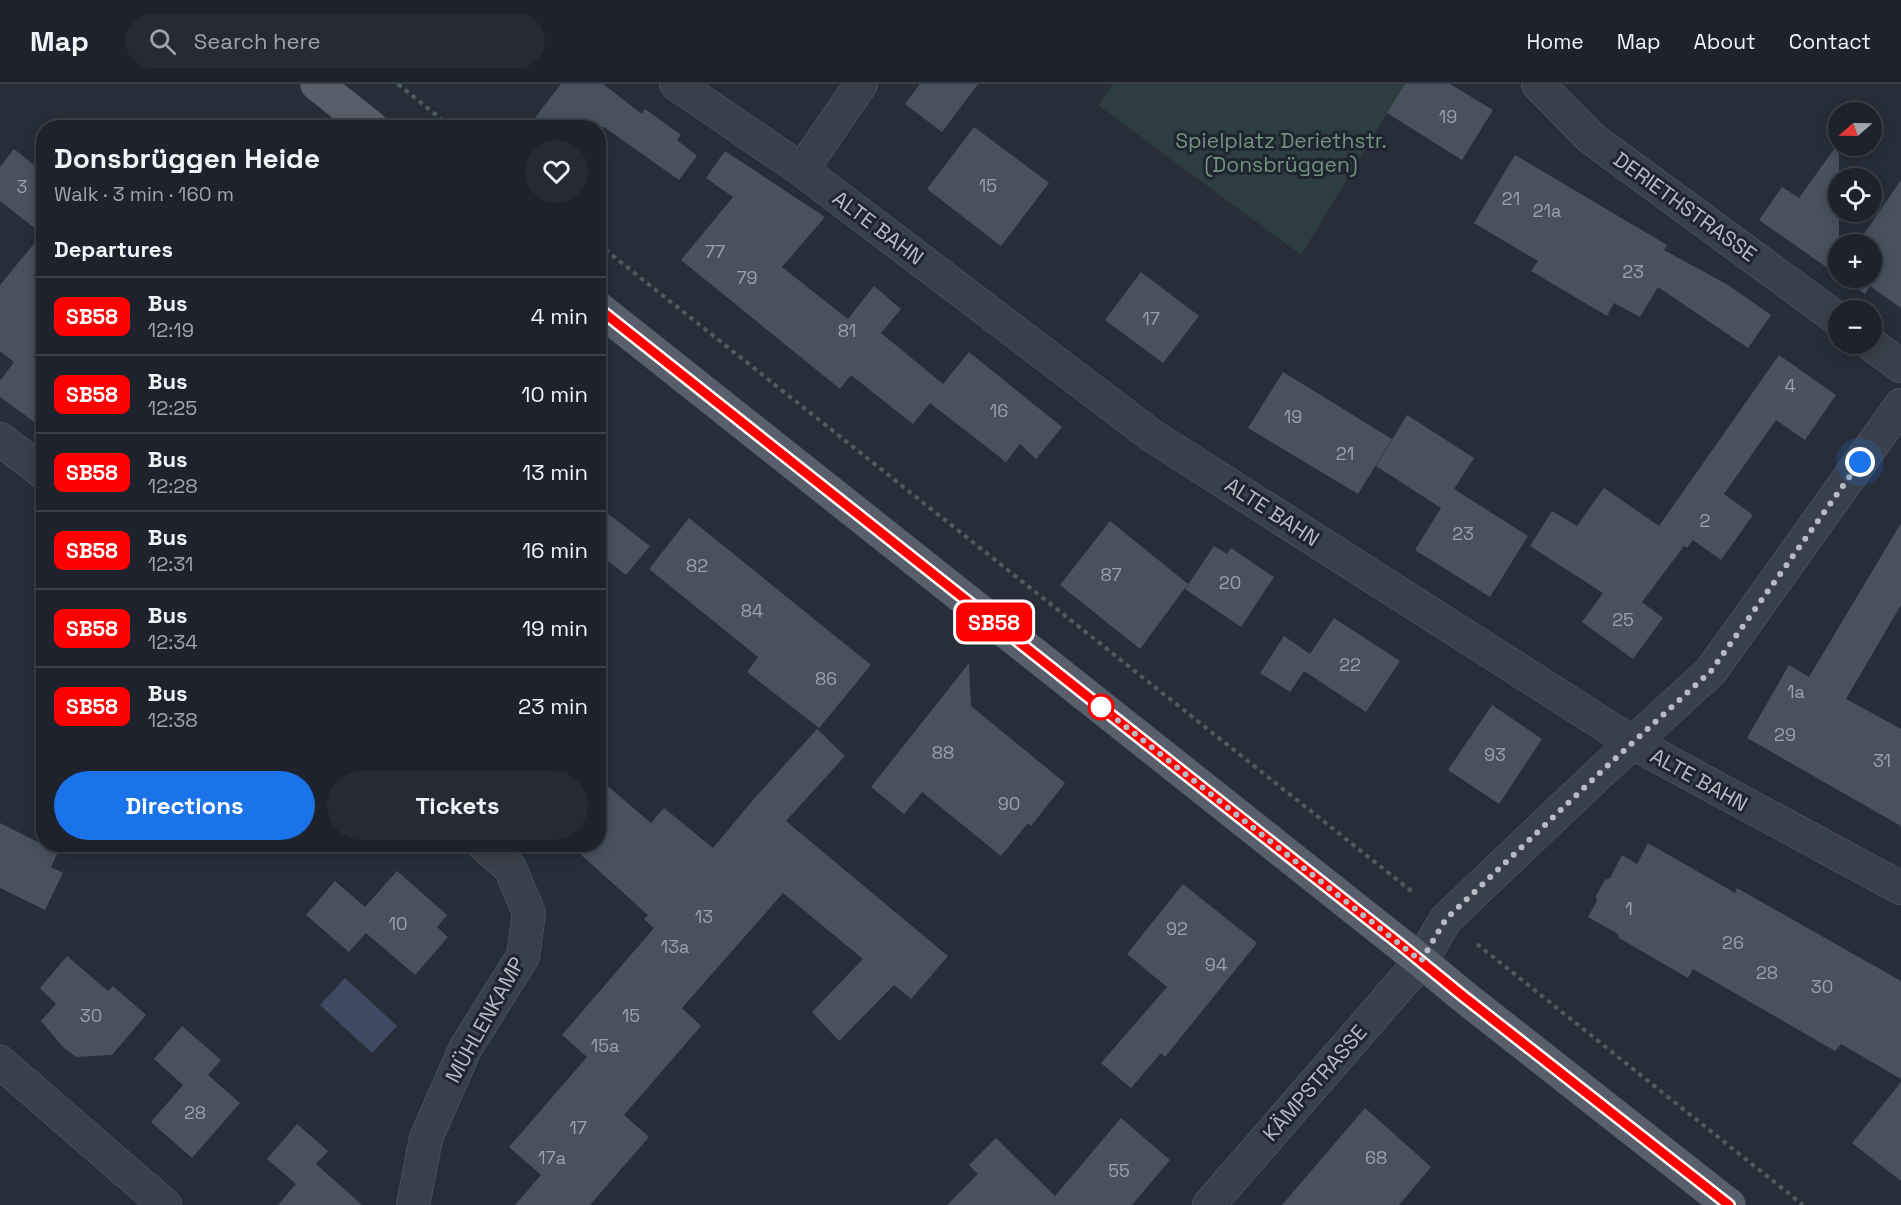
<!DOCTYPE html>
<html lang="en">
<head>
<meta charset="utf-8">
<style>
  body { margin:0; font-family:"Space Grotesk",sans-serif; background:#252a34; color:#f1f3f6; height:100vh; display:flex; flex-direction:column; font-size:22px; white-space:nowrap }
  * { box-sizing:border-box; margin:0 }
  p { font-size:20px; color:#a0a4a9 }
  .icon { flex:none; width:33px; height:33px; fill:none; stroke:currentColor; stroke-width:2; stroke-linecap:round; stroke-linejoin:round }
  .map { position:relative; flex:1; overflow:hidden }
  .sheet { position:absolute; left:36px; top:36px; width:570px; height:732px; display:flex; flex-direction:column; background:#1d222c; border-radius:24px; box-shadow:0 3px 15px #0003,0 0 0 2px #3b3f48 }
  .sheet>* { flex:none }
  .badge { padding:0 12px; border-radius:9px; font-size:21px; line-height:39px }
  .needle { width:39px; rotate:250deg }
  .tools { position:absolute; left:1828px; top:18px; display:grid; gap:12px }
  .tools a { display:grid; place-items:center; width:54px; height:54px; border-radius:50%; background:#1d222c; box-shadow:0 3px 15px #0003,0 0 0 2px #3b3f48; font-size:30px }
  .you { position:absolute; width:30px; height:30px; margin:-15px; border:4px solid #fff; border-radius:50%; background:#1a73e8; box-shadow:0 0 0 9px #1a73e833 }
  .map>.badge { position:absolute; translate:-50% -50%; box-shadow:0 0 0 3px #fff }
  h2 { padding:0 18px; font-size:22px; line-height:54px }
  .round { display:grid; place-items:center; flex:none; width:63px; height:63px; border-radius:32px; background:#252a34 }
  .overview { display:flex; align-items:center; justify-content:space-between; height:102px; padding:0 18px }
  h1 { font-size:28px; font-weight:600; line-height:45px }
  .button { display:flex; gap:12px; margin-top:auto; padding:12px 18px }
  .button a { flex:1; height:69px; border-radius:36px; background:#1a73e8; color:#fff; font-size:24px; font-weight:600; line-height:69px; text-align:center }
  .button a+a { background:#252a34; color:#f1f3f6 }
  ul { padding:0; list-style:none }
  li { display:flex; align-items:center; gap:18px; height:78px; padding:0 18px; border-top:2px solid #3b3f48 }
  li div { flex:1 }
  li b { display:block; font-size:22px }
  li em { font-style:normal }
  li .badge { min-width:66px; font-weight:700; text-align:center }
  header { display:flex; align-items:center; gap:36px; box-sizing:border-box; height:84px; padding:0 30px; background:#1d222c; border-bottom:2px solid #3b3f48 }
  header strong { font-size:28px }
  nav { display:flex; gap:33px; margin-inline-start:auto; font-size:21px }
  .search { width:420px; height:54px; background:#252a34; display:flex; align-items:center; gap:15px; box-sizing:border-box; padding:0 21px; border-radius:33px; color:#a0a4a9; font-size:22px }
  .map>svg:first-child { display:block }
</style>
</head>
<body>
<header>
<strong>Map</strong>
<div class="search"><svg class="icon" aria-label="search" viewBox="0 0 24 24"><circle cx="10" cy="10" r="6"/><path d="M15 15l6 6"/></svg>Search here</div>
<nav><a>Home</a><a>Map</a><a>About</a><a>Contact</a></nav>
</header>
<div class="map">
<svg width="1901" height="1121" viewBox="0 0 1901 1121">
  <rect width="100%" height="100%" fill="#272e3a"/>
  <path fill="#2d3e40" d="M1114,0H1405L1301,171L1098,21Z"/>
  <path fill="#3e4a61" d="M345,894L397,942L372,969L320,921Z"/>
  <g fill="#48515e">
    <path d="M561,0H603L642,30L645,25L681,51L677,56L697,72L679,96L604,43L527,44Z"/>
    <path d="M920,0H978L942,48L905,20Z"/>
    <path d="M1405,0H1450L1493,26L1462,76L1387,29Z"/>
    <path d="M974,43L1049,99L1001,162L927,105Z"/>
    <path d="M1839,58V192L1759,136L1782,103L1799,114Z"/>
    <path d="M14,65L44,89V345L0,313V297L14,278L0,267V201L42,150L0,117V83Z"/>
    <path d="M725,67L825,133L782,183L848,235L874,202L901,225L881,249L943,300L969,268L1062,343L1036,375L1020,360L1006,378L930,319L913,340L851,291L840,305L681,176L733,113L706,94Z"/>
    <path d="M1515,71L1667,161L1664,166L1728,201L1771,231L1748,264L1658,203L1640,233L1614,219L1607,232L1531,187L1538,177L1474,139Z"/>
    <path d="M1901,96V224L1870,202L1865,210L1842,194H1872V160H1857Z"/>
    <path d="M1141,188L1199,232L1163,279L1105,236Z"/>
    <path d="M1779,271L1836,311L1805,356L1776,336L1724,410L1753,431L1721,476L1693,456L1687,464L1684,462L1642,518L1663,534L1633,575L1582,538L1603,509L1530,462L1552,427L1577,442L1604,404L1659,442Z"/>
    <path d="M1283,288L1392,355L1358,410L1248,344Z"/>
    <path d="M1407,331L1474,374L1454,405L1528,452L1490,513L1415,466L1441,424L1376,382Z"/>
    <path d="M598,422L650,462L626,491L598,469Z"/>
    <path d="M689,434L871,581L819,644L747,588L758,573L649,485Z"/>
    <path d="M1110,437L1188,500L1140,565L1060,501Z"/>
    <path d="M1901,439V521L1846,615L1901,645V742L1747,654L1789,581L1809,593Z"/>
    <path d="M1214,462L1227,470L1231,464L1274,493L1241,543L1185,505Z"/>
    <path d="M1334,534L1400,577L1366,628L1304,587L1290,608L1260,589L1284,552L1310,570Z"/>
    <path d="M969,579L971,622L1065,699L1031,742L1028,739L1001,772L922,708L904,730L871,703Z"/>
    <path d="M1492,621L1542,655L1499,720L1448,686Z"/>
    <path d="M817,645L845,672L786,737L948,872L911,915L894,901L839,957L812,928L863,875L783,809L682,924L701,942L624,1031L649,1053L590,1121H515L541,1091L509,1063L587,973L562,951L654,844L644,835L648,831L569,760H598V694L651,739L664,724L713,764L753,716Z"/>
    <path d="M0,739L58,768L51,783L63,789L45,826L0,804Z"/>
    <path d="M1648,759L1735,809L1737,804L1901,897V995L1841,960L1835,967L1693,885L1688,894L1619,854L1618,850L1588,833L1597,817L1596,812L1605,796L1610,794L1622,771L1637,780Z"/>
    <path d="M397,787L447,831L437,843L448,853L415,891L366,849L349,868L306,831L335,797L365,823Z"/>
    <path d="M1183,800L1257,859L1165,973L1161,969L1131,1004L1101,979L1167,903L1127,870Z"/>
    <path d="M67,872L108,907L113,902L146,931L112,971L76,973L64,964L41,937L56,920L40,904Z"/>
    <path d="M182,942L221,976L208,991L240,1019L192,1074L151,1038L183,1001L154,975Z"/>
    <path d="M1901,998V1097L1852,1059Z"/>
    <path d="M1365,1024L1431,1083L1399,1121H1282Z"/>
    <path d="M1121,1034L1170,1076L1132,1121H947L978,1090L969,1081L996,1054L1055,1112Z"/>
    <path d="M297,1040L328,1067L316,1080L362,1121H278L296,1100L267,1075Z"/>
  </g>
  <g fill="none" stroke-linecap="round" stroke-linejoin="round">
    <g stroke="#585e69" stroke-width="34">
      <g id="minor">
        <path d="M676,0L802,86L1151,351L1633,659L1901,804"/>
        <path d="M1538,0L1591,54L1839,236"/>
        <path d="M802,86L861,0"/>
        <path d="M1871,260L1901,282"/>
        <path d="M0,355L44,389"/>
        <path d="M0,978L165,1121"/>
        <path d="M413,1121L426,1054L465,965L523,872L529,829L510,784L483,760"/>
        <path d="M1209,1121L1421,877L1446,835L1605,684L1711,587L1901,321"/>
      </g>
    </g>
    <g stroke="#434954" stroke-width="34">
      <g id="major">
        <path d="M317,0L372,44"/>
        <path d="M598,224L1421,877L1463,912L1729,1121"/>
      </g>
    </g>
    <g stroke="#4d5c5f" stroke-width="4" stroke-dasharray="4.5 4.5" stroke-linecap="butt">
      <path d="M398,0L452,44"/>
      <path d="M598,160L1415,810"/>
      <path d="M1477,860L1803,1121"/>
    </g>
    <use href="#minor" stroke="#3a404b" stroke-width="33"/>
    <use href="#major" stroke="#585f6b" stroke-width="33"/>
  </g>
  <g fill="none" stroke-linecap="round" stroke-linejoin="round">
    <g stroke="#fff" stroke-width="14">
      <path id="line" d="M598,224L1402,862L1463,912L1729,1121"/>
    </g>
    <use href="#line" stroke="#f00" stroke-width="9"/>
    <path stroke="#b6bbc6" stroke-width="6" stroke-dasharray="0 10.8" d="M1101,623L1421,877L1446,835L1605,684L1711,587L1860,378"/>
  </g>
  <circle fill="#fff" stroke="#f00" stroke-width="3" cx="1101" cy="623" r="12"/>
  <g text-anchor="middle" stroke-width="6" stroke-linejoin="round" paint-order="stroke">
    <g font-size="18" fill="#9aa0ac">
      <text x="1448" y="39">19</text>
      <text x="988" y="108">15</text>
      <text x="22" y="109">3</text>
      <text x="1511" y="121">21</text>
      <text x="1547" y="133">21a</text>
      <text x="715" y="174">77</text>
      <text x="1633" y="194">23</text>
      <text x="747" y="200">79</text>
      <text x="1151" y="241">17</text>
      <text x="847" y="253">81</text>
      <text x="1790" y="308">4</text>
      <text x="999" y="333">16</text>
      <text x="1293" y="339">19</text>
      <text x="1345" y="376">21</text>
      <text x="1705" y="443">2</text>
      <text x="1463" y="456">23</text>
      <text x="697" y="488">82</text>
      <text x="1111" y="497">87</text>
      <text x="1230" y="505">20</text>
      <text x="752" y="533">84</text>
      <text x="1623" y="542">25</text>
      <text x="1350" y="587">22</text>
      <text x="826" y="601">86</text>
      <text x="1796" y="614">1a</text>
      <text x="1785" y="657">29</text>
      <text x="943" y="675">88</text>
      <text x="1495" y="677">93</text>
      <text x="1882" y="683">31</text>
      <text x="1009" y="726">90</text>
      <text x="1629" y="831">1</text>
      <text x="704" y="839">13</text>
      <text x="398" y="846">10</text>
      <text x="1177" y="851">92</text>
      <text x="1733" y="865">26</text>
      <text x="675" y="869">13a</text>
      <text x="1216" y="887">94</text>
      <text x="1767" y="895">28</text>
      <text x="1822" y="909">30</text>
      <text x="91" y="938">30</text>
      <text x="631" y="938">15</text>
      <text x="605" y="968">15a</text>
      <text x="195" y="1035">28</text>
      <text x="578" y="1050">17</text>
      <text x="552" y="1080">17a</text>
      <text x="1376" y="1080">68</text>
      <text x="1119" y="1093">55</text>
    </g>
    <g font-size="21" fill="#70947b" stroke="#1f2530">
      <text x="1281" y="64">Spielplatz Deriethstr.<tspan x="1281" dy="24">(Donsbrüggen)</tspan></text>
    </g>
    <g font-size="21" fill="#b6bbc6" stroke="#1f2530">
      <text transform="translate(1685 123) rotate(36)" y="7">DERIETHSTRASSE</text>
      <text transform="translate(878 144) rotate(37)" y="7">ALTE BAHN</text>
      <text transform="translate(1272 428) rotate(33)" y="7">ALTE BAHN</text>
      <text transform="translate(1699 696) rotate(29)" y="7">ALTE BAHN</text>
      <text transform="translate(485 936) rotate(-61)" y="7">MÜHLENKAMP</text>
      <text transform="translate(1315 999) rotate(-49)" y="7">KÄMPSTRASSE</text>
    </g>
  </g>
</svg>
<div class="tools">
<a><svg class="needle" viewBox="-14 -14 28 28"><path d="M0-13l5 13h-10z" fill="#e53935"/><path d="M0 13l5-13h-10z" fill="#a0a4a9"/></svg></a>
<a><svg class="icon" aria-label="locate" viewBox="0 0 24 24"><circle cx="12" cy="12" r="6"/><path d="M12 2v4M12 18v4M2 12h4M18 12h4"/></svg></a>
<a>+</a>
<a>−</a>
</div>
<div class="you" style="left:1860px;top:378px"></div>
<b class="badge" style="left:994px;top:538px;background:#f00;color:#fff">SB58</b>
<section class="sheet">
<div class="overview"><div><h1>Donsbrüggen Heide</h1><p>Walk · 3 min · 160 m</p></div><a class="round"><svg class="icon" aria-label="heart" viewBox="0 0 24 24"><path d="M12 20l-8-8c-3-5 5-10 8-4 3-6 11-1 8 4z"/></svg></a></div>
<h2>Departures</h2>
<ul>
<li><span class="badge" style="background:#f00;color:#fff">SB58</span><div><b>Bus</b><p>12:19</p></div><em>4 min</em></li>
<li><span class="badge" style="background:#f00;color:#fff">SB58</span><div><b>Bus</b><p>12:25</p></div><em>10 min</em></li>
<li><span class="badge" style="background:#f00;color:#fff">SB58</span><div><b>Bus</b><p>12:28</p></div><em>13 min</em></li>
<li><span class="badge" style="background:#f00;color:#fff">SB58</span><div><b>Bus</b><p>12:31</p></div><em>16 min</em></li>
<li><span class="badge" style="background:#f00;color:#fff">SB58</span><div><b>Bus</b><p>12:34</p></div><em>19 min</em></li>
<li><span class="badge" style="background:#f00;color:#fff">SB58</span><div><b>Bus</b><p>12:38</p></div><em>23 min</em></li>
</ul>
<div class="button"><a>Directions</a><a>Tickets</a></div>
</section>
</div>
</body>
</html>
